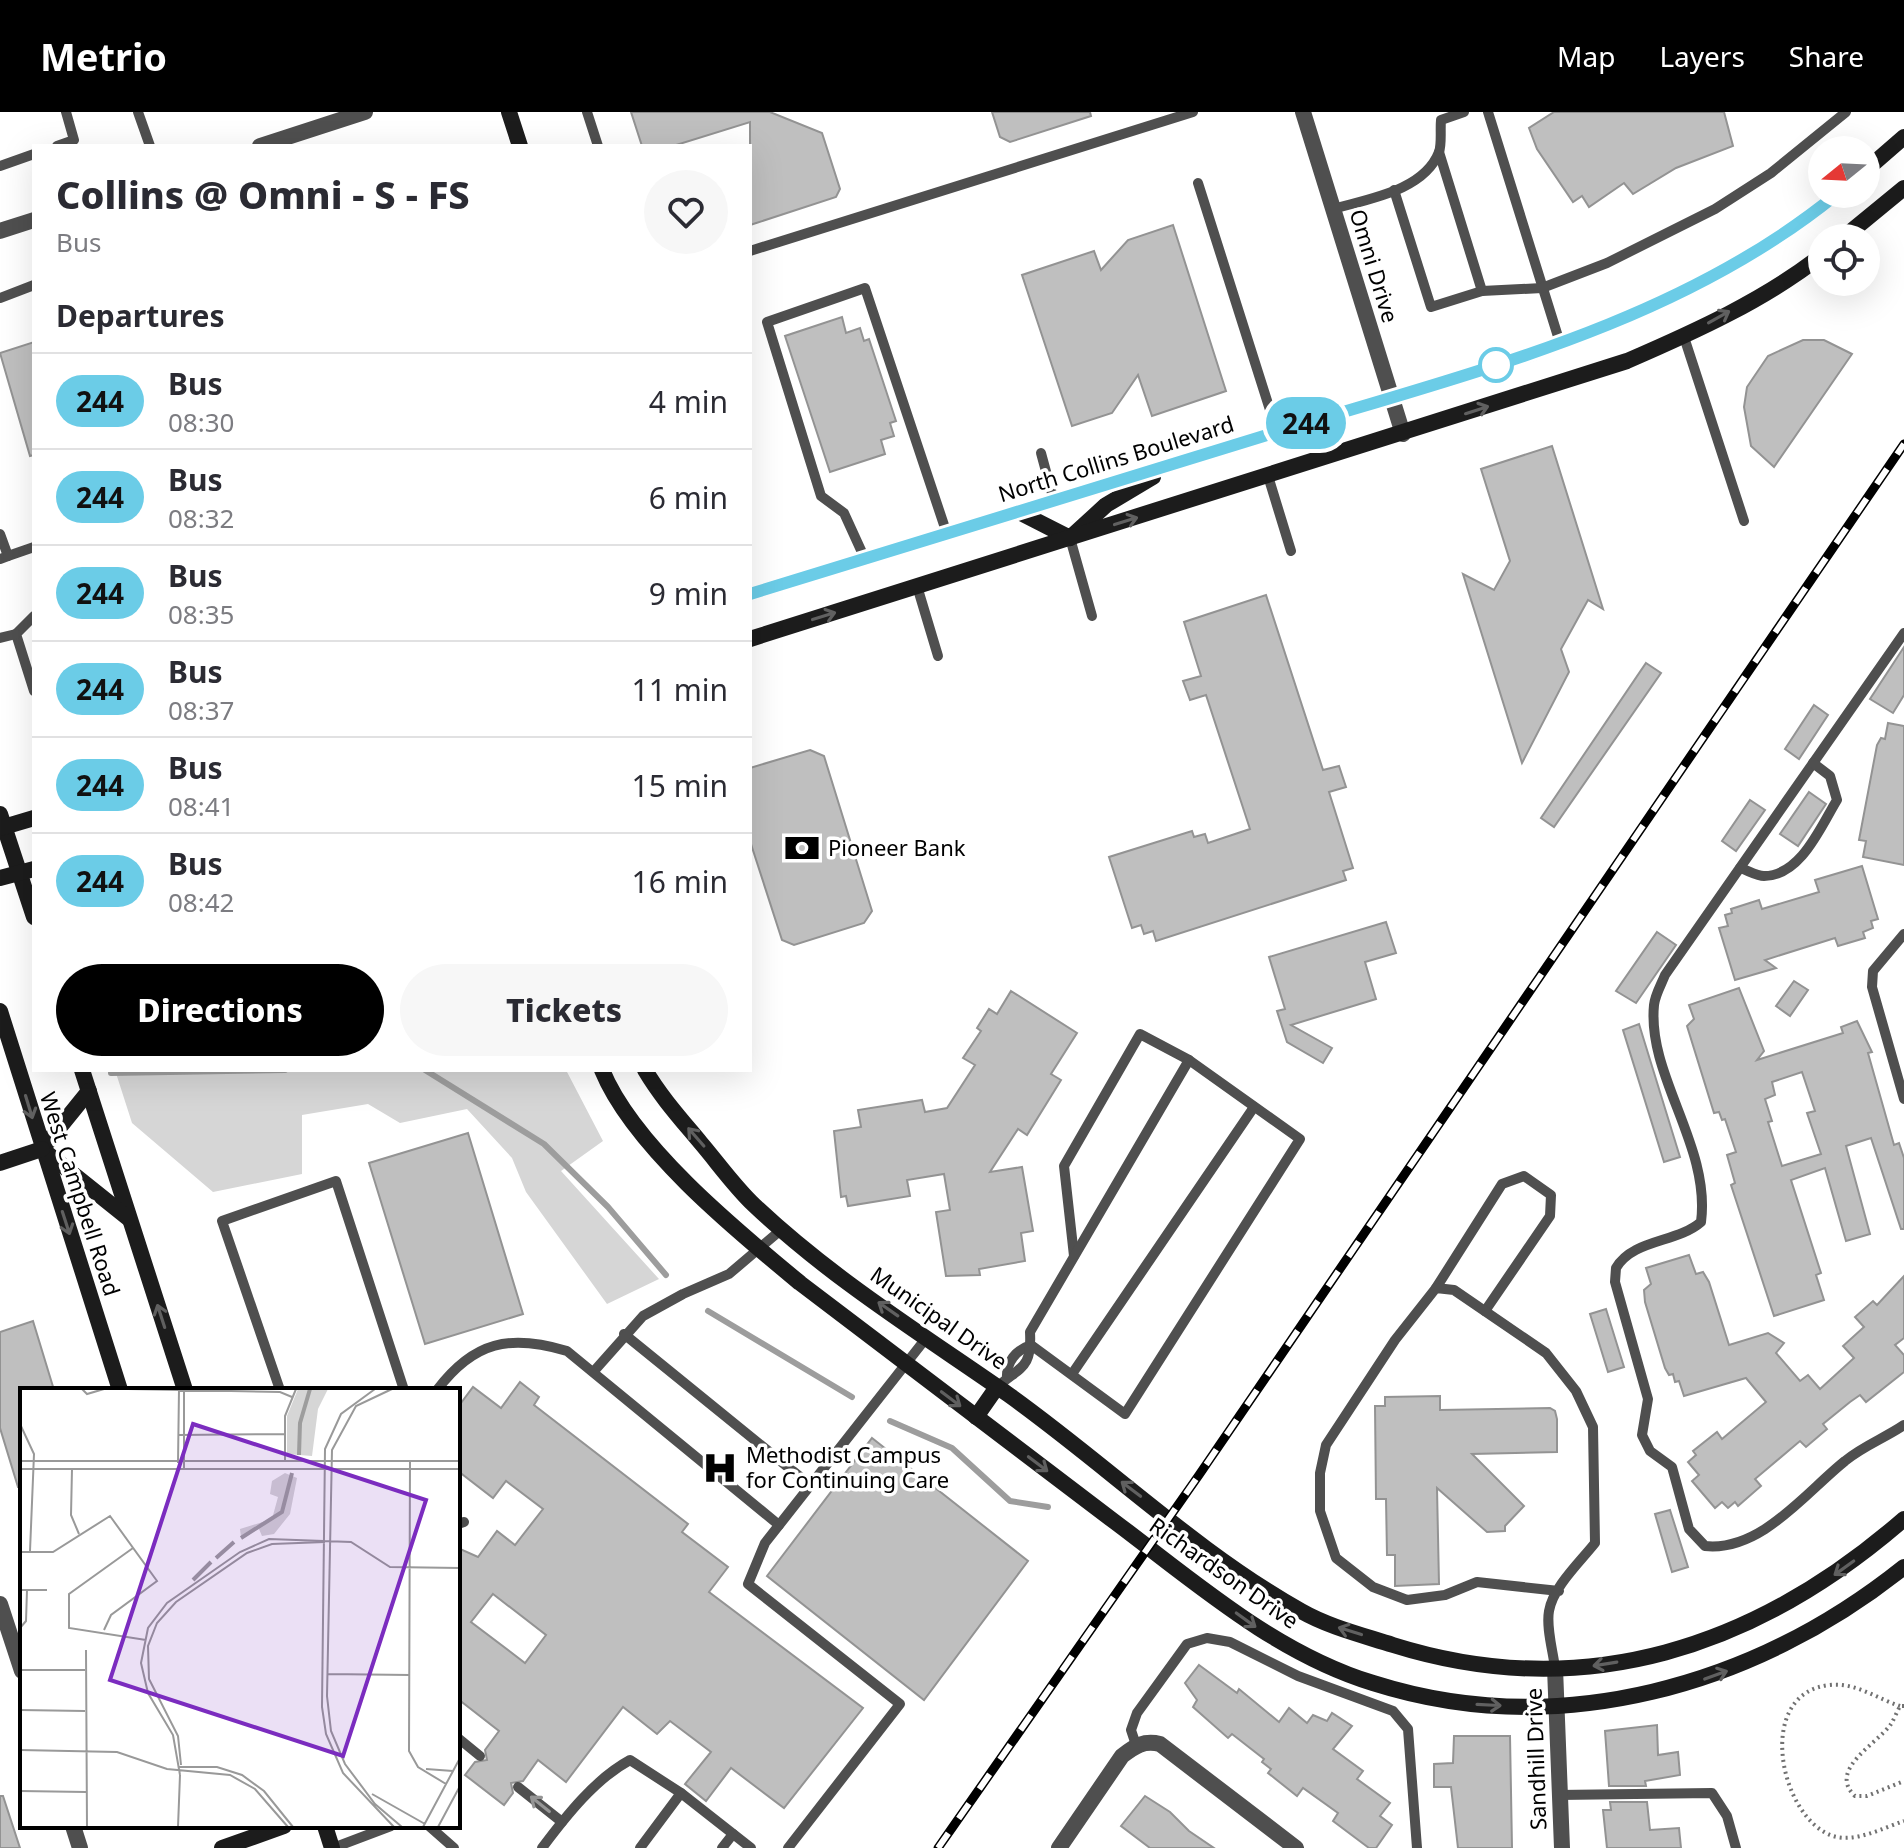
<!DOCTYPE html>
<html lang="en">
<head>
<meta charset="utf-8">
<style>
  body { margin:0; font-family:"Noto Sans",sans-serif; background:#f7f7f7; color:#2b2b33; height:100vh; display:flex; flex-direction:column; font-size:30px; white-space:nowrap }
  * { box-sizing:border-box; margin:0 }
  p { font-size:26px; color:#7c7c81 }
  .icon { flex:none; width:44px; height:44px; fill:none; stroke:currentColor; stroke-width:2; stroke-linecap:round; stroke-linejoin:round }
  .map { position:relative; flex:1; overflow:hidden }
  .panel { position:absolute; left:32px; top:32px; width:720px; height:928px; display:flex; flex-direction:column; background:#fff; border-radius:0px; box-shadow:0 8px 32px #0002 }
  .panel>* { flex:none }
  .badge { padding:0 16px; border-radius:26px; font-size:28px; line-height:52px }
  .needle { width:52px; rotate:252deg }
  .fabs { position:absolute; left:1808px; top:24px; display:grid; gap:16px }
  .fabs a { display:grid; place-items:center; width:72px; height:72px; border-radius:50%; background:#fff; box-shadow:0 8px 32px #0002; font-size:40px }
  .map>.badge { position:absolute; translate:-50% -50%; box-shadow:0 0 0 4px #fff }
  h2 { padding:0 24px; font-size:30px; line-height:72px }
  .round { display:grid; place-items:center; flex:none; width:84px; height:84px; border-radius:42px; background:#f7f7f7 }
  .headline { display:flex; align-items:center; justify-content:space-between; height:136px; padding:0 24px }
  h1 { font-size:38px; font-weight:800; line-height:60px }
  .action { display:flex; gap:16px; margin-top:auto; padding:16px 24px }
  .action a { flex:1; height:92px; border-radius:48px; background:#000; color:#fff; font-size:32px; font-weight:800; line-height:92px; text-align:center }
  .action a+a { background:#f7f7f7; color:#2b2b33 }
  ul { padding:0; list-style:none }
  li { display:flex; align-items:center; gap:24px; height:96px; padding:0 24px; border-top:2px solid #e1e1e2 }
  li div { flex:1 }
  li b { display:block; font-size:30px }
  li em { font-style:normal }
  li .badge { min-width:88px; font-weight:700; text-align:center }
  header { display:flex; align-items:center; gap:48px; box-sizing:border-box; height:112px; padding:0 40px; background:#000; color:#fff }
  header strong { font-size:38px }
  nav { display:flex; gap:44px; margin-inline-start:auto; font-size:28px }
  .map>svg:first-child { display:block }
</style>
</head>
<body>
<header>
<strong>Metrio</strong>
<nav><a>Map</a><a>Layers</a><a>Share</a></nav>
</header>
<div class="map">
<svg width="1904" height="1736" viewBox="0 0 1904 1736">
  <rect width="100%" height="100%" fill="#fff"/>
  <path fill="#d6d6d6" d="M115,958H566L603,1029L561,1059L659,1167L607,1192L526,1080L512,1046L467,997L400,1011L368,992L302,1003V1062L213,1080L132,1011Z"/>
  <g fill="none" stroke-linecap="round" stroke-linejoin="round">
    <g stroke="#9d9d9d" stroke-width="6">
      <path d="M425,958L544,1032L608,1095L666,1163"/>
      <path d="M111,961L285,958"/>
      <path d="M708,1199L852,1285"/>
      <path d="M890,1309L952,1336L1010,1389L1048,1395"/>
    </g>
  </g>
  <g fill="#bfbfbf" stroke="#939393" stroke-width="2" fill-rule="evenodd">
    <path d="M631,0H770L822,21L840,77L836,85L750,113V10L673,34H642Z"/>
    <path d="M992,0H1090L1091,4L1010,30L1000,25Z"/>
    <path d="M1554,0H1724L1733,34L1676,56L1633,82L1624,71L1589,95L1582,84L1573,90L1537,37L1529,16Z"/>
    <path d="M1173,113L1226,279L1152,304L1138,263L1112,301L1072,314L1022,163L1094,139L1101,158L1128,128Z"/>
    <path d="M842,205L846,221L860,216L864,229L869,227L896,309L890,311L894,324L881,328L885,342L830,360L785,224Z"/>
    <path d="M1803,228H1824L1852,242L1774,355L1751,334L1744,295L1747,275L1768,244Z"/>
    <path d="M34,230V343L30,344L0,241Z"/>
    <path d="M1552,334L1603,497L1588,488L1561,537L1569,560L1522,651L1463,462L1494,478L1510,449L1481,357Z"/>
    <path d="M1266,483L1323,658L1339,654L1346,675L1329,680L1353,756L1343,759L1346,768L1156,829L1153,819L1144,822L1141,813L1132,816L1109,745L1192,719L1194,725L1205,722L1208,731L1250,717L1206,583L1190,588L1183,569L1201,564L1184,510Z"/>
    <path d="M1904,535V583L1893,601L1870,587Z"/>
    <path d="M1646,551L1661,561L1554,715L1541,706Z"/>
    <path d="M1814,593L1828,603L1799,647L1785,637Z"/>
    <path d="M1888,611L1904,614V753L1863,745L1866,729L1859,728L1877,633L1881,626L1885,627Z"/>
    <path d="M810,638L824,644L872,799L864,811L794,833L782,828L750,729V656Z"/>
    <path d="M1809,680L1826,692L1798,734L1780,722Z"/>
    <path d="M1750,688L1765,698L1736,739L1722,729Z"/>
    <path d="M1862,754L1878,807L1871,809L1873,816L1863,820L1865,826L1838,834L1835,826L1765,848L1776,856L1735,868L1719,816L1728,814L1725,803L1732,801L1731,797L1759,788L1762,797L1819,780L1815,768Z"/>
    <path d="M1386,810L1396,841L1365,850L1376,887L1291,913L1332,936L1323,951L1287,930L1277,899L1285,897L1269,845Z"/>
    <path d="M1657,820L1676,833L1636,891L1616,879Z"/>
    <path d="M1794,869L1808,878L1790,904L1776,894Z"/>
    <path d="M1739,876L1764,939L1757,948L1843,921L1841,915L1857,909L1872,940L1868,941L1894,1033L1899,1031L1904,1046V1117H1901L1871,1026L1846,1034L1870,1122L1846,1129L1825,1056L1791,1068L1821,1161L1816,1163L1824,1188L1774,1204L1731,1073L1735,1071L1727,1043L1736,1040L1725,1007L1722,1008L1719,1000L1714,1001L1687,914L1694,907L1689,893ZM1802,960L1815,999L1807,1001L1821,1042L1782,1054L1768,1010L1772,1009L1765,987L1775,983L1772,970Z"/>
    <path d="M1011,879L1077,921L1051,962L1061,968L1027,1023L1018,1017L990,1060L1022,1055L1033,1119L1021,1121L1025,1149L979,1157L980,1163L946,1164L936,1100L950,1098L944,1062L907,1068L910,1084L848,1094L846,1084L841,1085L834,1019L861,1015L858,998L922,988L925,1000L947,996L975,953L963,946L981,919L977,916L989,897L997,902Z"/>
    <path d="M1639,912L1680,1045L1664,1050L1623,918Z"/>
    <path d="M468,1021L523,1202L425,1232L369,1051Z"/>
    <path d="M1689,1143L1696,1162L1703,1160L1709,1170L1729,1233L1768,1221L1784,1231L1776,1241L1800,1269L1808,1263L1820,1277L1854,1246L1843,1234L1864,1215L1855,1205L1873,1189L1877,1193L1904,1164V1226L1895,1233L1904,1243V1260L1866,1290L1860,1283L1850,1290L1823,1312L1827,1317L1806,1335L1800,1329L1755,1367L1761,1374L1738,1394L1735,1390L1728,1396L1722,1390L1715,1396L1692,1369L1699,1363L1688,1350L1696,1343L1693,1339L1717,1320L1722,1327L1766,1290L1746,1266L1684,1284L1679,1269L1675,1270L1673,1262L1669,1263L1665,1256L1645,1190L1644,1178L1651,1172L1646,1156Z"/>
    <path d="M1606,1197L1624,1255L1608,1260L1590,1202Z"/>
    <path d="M33,1209L54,1278H22V1375H18L0,1316V1220Z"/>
    <path d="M520,1270L539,1285L534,1293L688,1412L682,1420L728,1455L709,1480L863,1596L784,1696L731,1656L706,1689L685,1672L711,1640L670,1609L657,1622L623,1595L566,1670L538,1648L523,1669L511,1671L513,1681L504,1693L465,1663L475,1650L487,1648L485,1638L499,1619L458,1587V1436L478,1445L497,1419L515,1433L543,1397L506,1369L493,1386L458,1359V1295L473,1275L501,1296ZM493,1482L546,1523L525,1551L471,1510Z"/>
    <path d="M1440,1284V1298L1550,1296L1555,1299L1557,1307V1340L1472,1342L1524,1394L1505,1414V1419L1487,1420L1437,1376L1439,1472L1395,1474V1443H1387L1386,1387H1376L1375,1294H1385V1285Z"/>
    <path d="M872,1326L1028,1449L924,1588L767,1464Z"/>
    <path d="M1670,1398L1688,1455L1672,1460L1655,1402Z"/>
    <path d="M1199,1553L1237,1581L1239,1577L1279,1610L1289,1596L1307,1611L1313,1603L1327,1609L1332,1601L1352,1614L1333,1637L1363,1659L1357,1667L1390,1691L1380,1704L1392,1713L1376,1736H1369L1333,1709L1338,1701L1303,1676L1297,1684L1268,1661L1271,1657L1262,1650L1264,1647L1232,1622L1228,1626L1193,1595L1197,1588L1185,1571Z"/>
    <path d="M1657,1613L1658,1643L1678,1640L1680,1663L1645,1669L1646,1674H1609L1605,1619Z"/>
    <path d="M1454,1624H1510L1512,1736H1458L1451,1675H1434V1652L1453,1651Z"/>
    <path d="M0,1684H3L20,1736H0Z"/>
    <path d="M1145,1684L1170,1700L1189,1719L1214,1736H1150L1121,1714Z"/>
    <path d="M1610,1690H1647L1650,1718L1679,1716L1681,1736H1607L1603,1698H1611Z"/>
  </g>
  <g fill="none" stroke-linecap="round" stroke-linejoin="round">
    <g stroke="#717171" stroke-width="4" stroke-dasharray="2 4" stroke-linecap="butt">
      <path d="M1900,1594C1878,1587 1855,1570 1830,1573C1754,1580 1779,1706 1833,1724C1855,1731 1883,1716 1904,1709"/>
      <path d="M1904,1594H1900C1897,1600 1894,1607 1891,1612C1877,1632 1827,1658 1855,1684H1867L1904,1669"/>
    </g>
    <g stroke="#4f4f4f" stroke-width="10">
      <path d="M138,0L150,34"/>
      <path d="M587,0L598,34"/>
      <path d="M1488,0L1560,231"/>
      <path d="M57,34L74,28L66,0"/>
      <path d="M1439,40L1482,179"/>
      <path d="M0,54L34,42"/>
      <path d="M1198,71L1277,320"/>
      <path d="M1394,78L1431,195L1482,179L1542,176L1607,151L1715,97L1771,61L1846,0"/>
      <path d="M1333,97C1367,87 1424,79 1439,40C1442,32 1440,18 1441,8L1464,0"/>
      <path d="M750,139L1193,0"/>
      <path d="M0,186L34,173"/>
      <path d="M1684,225L1744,409"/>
      <path d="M1041,341L1054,389"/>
      <path d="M1268,364L1291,439"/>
      <path d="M0,422L8,444L0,447"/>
      <path d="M1070,426L1092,504"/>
      <path d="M8,444L34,435"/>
      <path d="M865,447L844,401L821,384L767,210L865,176L947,422"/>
      <path d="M917,474L938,544"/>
      <path d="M34,504L16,522L34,579"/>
      <path d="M1904,521L1665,863C1661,873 1655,883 1654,893C1647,964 1711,1034 1701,1110C1677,1131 1633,1127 1616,1156L1615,1170L1648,1287L1642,1323L1650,1339L1672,1355L1689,1417L1705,1434C1761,1440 1806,1380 1845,1349C1863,1334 1885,1326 1904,1313"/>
      <path d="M0,526L16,522"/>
      <path d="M1740,756C1747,758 1757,764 1764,764C1801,764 1821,714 1837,688L1830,664L1813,651"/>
      <path d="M1904,822L1873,859L1872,875L1904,987"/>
      <path d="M1074,1144L1064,1054L1140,922L1189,948"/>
      <path d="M1436,1176L1502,1072L1524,1064L1551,1083L1550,1104L1485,1199"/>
      <path d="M624,1222L810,1373"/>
      <path d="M595,1258L643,1204L683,1182L729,1162L782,1117"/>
      <path d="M1072,1262L1254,995"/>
      <path d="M1007,1266C1006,1250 1016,1238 1031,1233"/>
      <path d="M997,1275C1021,1254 1032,1257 1030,1220L1189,948L1300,1027L1125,1302L1031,1233"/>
      <path d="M280,1278L222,1109L336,1069L404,1278"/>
      <path d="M437,1278C474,1229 510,1222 567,1239L779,1413"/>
      <path d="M458,1412L464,1410"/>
      <path d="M1555,1556C1553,1539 1546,1516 1549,1499C1553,1475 1580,1450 1595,1431L1593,1315L1576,1279L1546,1241L1454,1178L1436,1176L1395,1228L1326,1333L1320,1361V1399L1336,1446L1373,1475L1407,1488L1445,1483L1477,1470L1559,1479"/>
      <path d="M458,1626L480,1644"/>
      <path d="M1136,1633L1131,1618L1137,1601L1187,1532L1207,1526L1230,1530L1298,1564L1393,1599L1408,1617L1417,1736"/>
      <path d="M518,1675L562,1710"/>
      <path d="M1558,1683L1712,1681L1727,1704L1736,1736"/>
      <path d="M429,1714L454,1736"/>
      <path d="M333,1736L391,1714"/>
      <path d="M542,1736C566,1704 595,1667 630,1648L681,1681L751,1736"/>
      <path d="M640,1736L681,1681"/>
      <path d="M722,1736L733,1722"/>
      <path d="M788,1736L900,1592L748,1472L765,1431L927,1225"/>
    </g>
    <g stroke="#4f4f4f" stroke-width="16">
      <path d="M1303,0L1403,322"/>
      <path d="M260,34L365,0"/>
      <path d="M0,119L34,108"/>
      <path d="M0,1492L22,1559"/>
      <path d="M1555,1556L1562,1736"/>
      <path d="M73,1714L80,1736"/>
      <path d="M1059,1736L1122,1644C1135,1634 1144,1628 1160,1632L1296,1736"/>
    </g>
    <g stroke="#1c1c1c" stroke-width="16">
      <path d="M509,0L520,34"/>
      <path d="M1866,58L1904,25"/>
      <path d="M1843,126L1904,76"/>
      <path d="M1019,400L1070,426L1106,393L1153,365"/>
      <path d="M750,482C927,428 1104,373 1280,319C1471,261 1679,211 1837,82"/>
      <path d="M750,527L1627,249C1694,220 1765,188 1822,143"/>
      <path d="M0,702L34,805"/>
      <path d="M0,716L34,706"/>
      <path d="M0,766L34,757"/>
      <path d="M0,899L120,1278"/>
      <path d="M82,958L185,1278"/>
      <path d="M602,958C633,1034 737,1119 800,1171C905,1251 1010,1331 1115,1410C1195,1470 1275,1541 1373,1571C1559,1630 1755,1574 1904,1455"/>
      <path d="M645,958C661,985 680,1006 700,1030C718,1051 734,1074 754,1093C831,1166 923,1223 1009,1283C1107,1353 1196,1440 1301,1499C1329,1515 1362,1523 1393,1533C1585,1593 1757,1535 1904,1407"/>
      <path d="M42,1037L89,979"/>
      <path d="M43,1038L128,1106"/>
      <path d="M0,1051L42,1037"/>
      <path d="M976,1305L997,1275"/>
      <path d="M325,1714L332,1736"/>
      <path d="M222,1736L284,1714"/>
    </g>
    <g stroke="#000" stroke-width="9">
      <path id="rail" d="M938,1736L1199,1363L1904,332"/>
    </g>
    <use href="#rail" stroke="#fff" stroke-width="6" stroke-dasharray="18" stroke-linecap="butt"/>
  </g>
  <defs><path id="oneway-shaft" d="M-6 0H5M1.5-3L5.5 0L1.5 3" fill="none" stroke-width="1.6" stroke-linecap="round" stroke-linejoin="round" transform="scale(2)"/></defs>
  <g stroke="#606060">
    <use href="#oneway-shaft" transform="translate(1719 205) rotate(-29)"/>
    <use href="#oneway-shaft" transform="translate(1477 298) rotate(-18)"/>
    <use href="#oneway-shaft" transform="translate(1126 409) rotate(-17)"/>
    <use href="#oneway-shaft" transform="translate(824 504) rotate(-17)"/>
    <use href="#oneway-shaft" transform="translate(29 995) rotate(73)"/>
    <use href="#oneway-shaft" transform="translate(696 1025) rotate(-131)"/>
    <use href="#oneway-shaft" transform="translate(66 1111) rotate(72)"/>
    <use href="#oneway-shaft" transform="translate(888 1197) rotate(-145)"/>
    <use href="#oneway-shaft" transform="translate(161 1204) rotate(-108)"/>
    <use href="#oneway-shaft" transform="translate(951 1287) rotate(37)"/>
    <use href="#oneway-shaft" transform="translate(1038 1352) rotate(37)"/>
    <use href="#oneway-shaft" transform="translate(1131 1377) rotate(-143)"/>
    <use href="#oneway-shaft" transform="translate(1844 1456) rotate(144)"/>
    <use href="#oneway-shaft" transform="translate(1246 1508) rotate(36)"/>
    <use href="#oneway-shaft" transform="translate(1350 1519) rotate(-163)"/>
    <use href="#oneway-shaft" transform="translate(1605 1552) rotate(171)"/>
    <use href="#oneway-shaft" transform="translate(1716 1563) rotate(-20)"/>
    <use href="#oneway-shaft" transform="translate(1489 1593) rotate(3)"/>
  </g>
  <use stroke="#959595" href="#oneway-shaft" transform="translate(540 1692) rotate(-141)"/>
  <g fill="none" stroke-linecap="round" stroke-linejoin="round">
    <g stroke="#fff" stroke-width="18">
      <path id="line" d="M750,482C926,428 1102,374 1277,320C1469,261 1678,212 1837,82"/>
    </g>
    <use href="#line" stroke="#6bcce7" stroke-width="12"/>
  </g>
  <defs>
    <g id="bank-bare" transform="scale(2.76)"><path d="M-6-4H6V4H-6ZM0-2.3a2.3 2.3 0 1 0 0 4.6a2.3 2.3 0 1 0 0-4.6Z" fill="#000" stroke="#fff" stroke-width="2.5" paint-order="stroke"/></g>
    <g id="hospital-bare" transform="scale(2.76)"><path d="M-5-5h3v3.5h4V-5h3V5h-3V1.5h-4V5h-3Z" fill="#000" stroke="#fff" stroke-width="2.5" paint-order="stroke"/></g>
  </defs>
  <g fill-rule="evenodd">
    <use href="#bank-bare" x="802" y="736"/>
    <use href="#hospital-bare" x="720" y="1356"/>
  </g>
  <circle fill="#fff" stroke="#6bcce7" stroke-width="4" cx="1496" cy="253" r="16"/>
  <g text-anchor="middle" stroke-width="7" stroke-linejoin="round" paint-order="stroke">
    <g font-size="22" fill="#000" stroke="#fff">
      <text transform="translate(1374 154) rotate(73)" y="8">Omni Drive</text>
      <text transform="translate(1116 347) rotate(-17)" y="8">North Collins Boulevard</text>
      <text transform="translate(80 1082) rotate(72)" y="8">West Campbell Road</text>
      <text transform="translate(939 1206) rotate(35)" y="8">Municipal Drive</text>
      <text transform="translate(1224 1461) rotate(35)" y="8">Richardson Drive</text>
      <text transform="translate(1536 1647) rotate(-92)" y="8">Sandhill Drive</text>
    </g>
    <g font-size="22" fill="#000" stroke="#fff" text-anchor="start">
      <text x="828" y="744">Pioneer Bank</text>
      <text x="746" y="1351">Methodist Campus<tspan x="746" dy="25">for Continuing Care</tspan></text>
    </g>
  </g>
  <g transform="translate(20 1276)">
    <rect width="440" height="440" fill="#fff"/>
    <path d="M278,1H308L298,21L292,68L267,66V28ZM265,85L277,90L270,126L254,146L242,148L239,141L221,149L220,141L252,131L258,109L250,106L252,93Z" fill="#d6d6d6"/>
    <path fill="none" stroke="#9d9d9d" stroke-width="4" d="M279,67L280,35L290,1M221,150L262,124L272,85M196,170L214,154M173,192L191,174"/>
    <path fill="none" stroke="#999" stroke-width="2" d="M62,1L67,6L84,1M108,1L260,4L272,9M164,1V80M355,1L321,26L305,61L302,319L306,346L323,385L374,439M372,1L336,18L312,62L307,308L311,343L325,376L355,416L382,439M0,36L14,66L10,163M158,47L265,46M265,72V28L276,1M0,73H440M390,73L389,363L398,379L426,396M158,75L159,1M0,81H440M52,81L51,127L59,146M113,160L49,206V240L126,252M0,164H33L90,128L137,193L91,227L84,242M0,202H27M0,240L6,233L7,202M66,262L67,439M0,282H65M307,286L390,287M0,322L65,323M0,362L97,364L147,381L210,387L235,401L268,439M161,377L158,348L129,291L128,258L137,235L156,214L227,165L252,156L305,154M158,379H197L222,387L244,403L273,439M406,381L433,383M160,387L153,347L128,305L121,275L128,240L147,215L220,164L249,151L331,154L370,179L440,180M0,403L66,404M352,406L405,436M158,439L160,387M403,439L440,370M418,439L440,398"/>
    <path fill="#7b2cbf" fill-opacity="0.15" stroke="#7b2cbf" stroke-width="4" d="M173,36L406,112L323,368L90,292Z"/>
    <rect width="440" height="440" fill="none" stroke="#000" stroke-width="4"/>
  </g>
</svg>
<div class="fabs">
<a><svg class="needle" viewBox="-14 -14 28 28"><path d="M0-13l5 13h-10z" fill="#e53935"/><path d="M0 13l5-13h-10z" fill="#7c7c81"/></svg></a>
<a><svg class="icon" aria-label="locate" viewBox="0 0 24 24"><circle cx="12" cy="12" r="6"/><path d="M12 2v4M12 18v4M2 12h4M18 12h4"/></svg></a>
</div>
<b class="badge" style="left:1306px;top:311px;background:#6bcce7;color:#111">244</b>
<section class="panel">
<div class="headline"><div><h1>Collins @ Omni - S - FS</h1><p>Bus</p></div><a class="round"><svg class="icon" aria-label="heart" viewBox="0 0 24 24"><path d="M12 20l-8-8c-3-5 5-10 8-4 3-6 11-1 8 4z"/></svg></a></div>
<h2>Departures</h2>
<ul>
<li><span class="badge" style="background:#6bcce7;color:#111">244</span><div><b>Bus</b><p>08:30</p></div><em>4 min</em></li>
<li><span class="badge" style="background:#6bcce7;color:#111">244</span><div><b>Bus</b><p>08:32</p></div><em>6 min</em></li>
<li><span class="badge" style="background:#6bcce7;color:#111">244</span><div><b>Bus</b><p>08:35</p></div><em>9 min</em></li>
<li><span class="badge" style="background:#6bcce7;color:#111">244</span><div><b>Bus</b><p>08:37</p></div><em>11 min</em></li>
<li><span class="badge" style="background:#6bcce7;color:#111">244</span><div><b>Bus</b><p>08:41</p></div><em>15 min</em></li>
<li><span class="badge" style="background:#6bcce7;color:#111">244</span><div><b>Bus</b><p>08:42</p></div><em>16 min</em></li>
</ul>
<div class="action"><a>Directions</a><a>Tickets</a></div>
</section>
</div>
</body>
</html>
